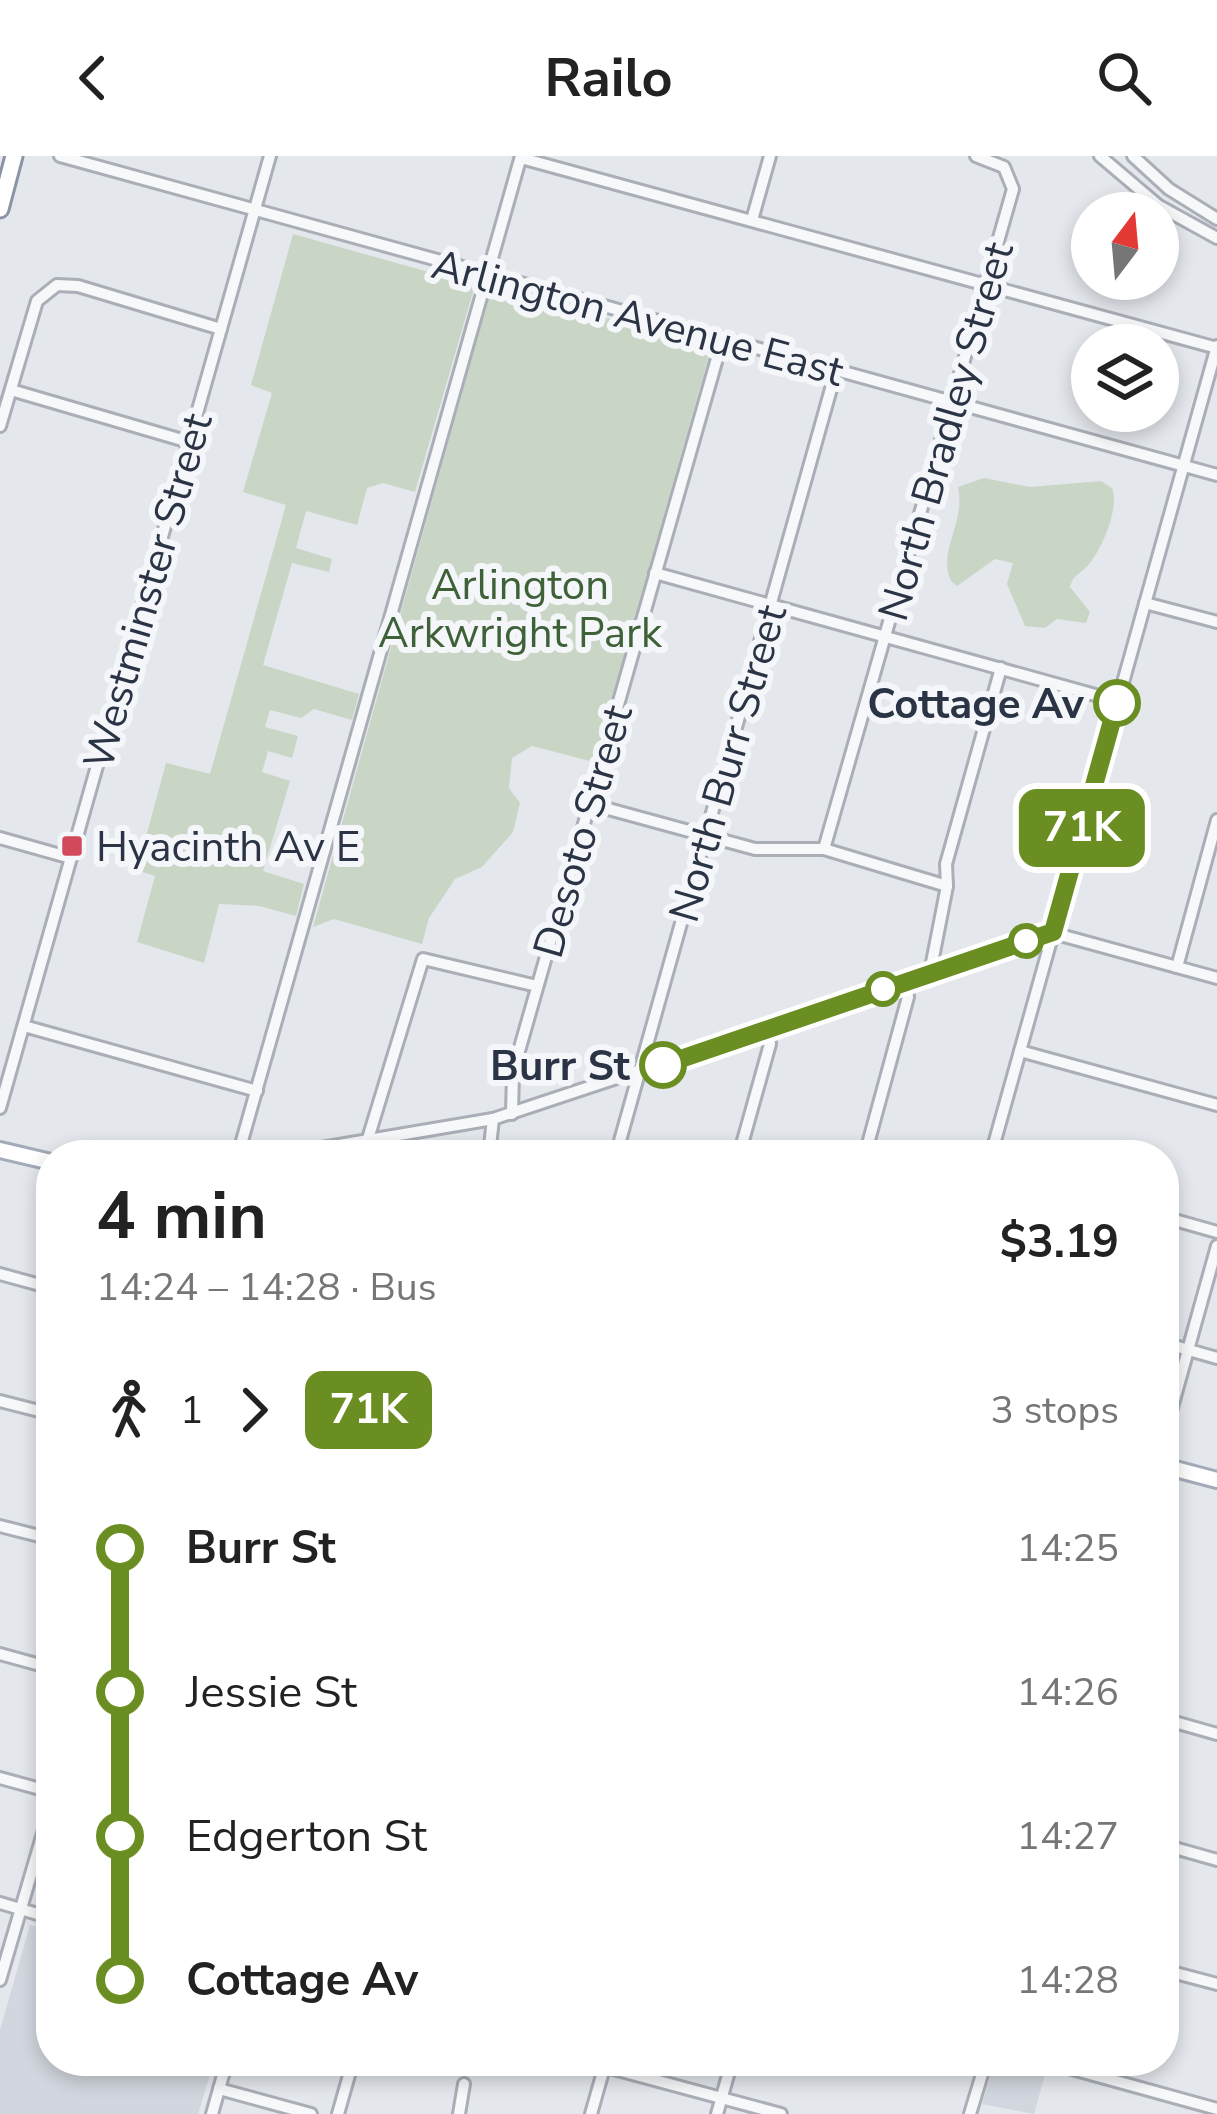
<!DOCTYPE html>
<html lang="en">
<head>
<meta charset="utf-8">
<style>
  body { margin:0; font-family:"Nunito Sans",sans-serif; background:#f2f2f2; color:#222; height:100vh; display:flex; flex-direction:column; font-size:45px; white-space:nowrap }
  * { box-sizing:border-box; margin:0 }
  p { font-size:39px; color:#767676 }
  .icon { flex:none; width:66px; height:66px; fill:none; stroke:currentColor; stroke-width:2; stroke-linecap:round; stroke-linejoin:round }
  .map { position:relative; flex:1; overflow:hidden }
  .panel { position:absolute; left:36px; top:984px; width:1143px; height:936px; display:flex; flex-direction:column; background:#fff; border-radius:48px; box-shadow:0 6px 18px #0003 }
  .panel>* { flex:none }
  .badge { padding:0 24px; border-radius:18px; font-size:42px; line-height:78px }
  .needle { width:78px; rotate:16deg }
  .fabs { position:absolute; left:1071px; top:36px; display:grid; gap:24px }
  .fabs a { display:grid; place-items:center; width:108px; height:108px; border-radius:50%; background:#fff; box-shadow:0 6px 18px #0003; font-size:60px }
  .map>.badge { position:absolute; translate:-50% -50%; box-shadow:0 0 0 6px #fff }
  .legs { display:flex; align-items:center; gap:18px; height:132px; padding:0 60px; font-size:39px }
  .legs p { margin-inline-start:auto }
  .summary { display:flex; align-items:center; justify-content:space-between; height:204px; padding:0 60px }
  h1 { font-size:66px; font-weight:700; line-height:90px }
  ul { padding:0 60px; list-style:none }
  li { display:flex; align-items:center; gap:42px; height:144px; font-size:45px }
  li i { display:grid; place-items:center; width:18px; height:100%; margin:0 15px; background:currentColor }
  li i::after { content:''; width:30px; height:30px; margin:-15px; border:9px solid; border-radius:50%; background:#fff }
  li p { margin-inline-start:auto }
  li:first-child i { background:linear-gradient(#0000 50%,currentColor 0) }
  li:last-child i { background:linear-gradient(currentColor 50%,#0000 0) }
  header { display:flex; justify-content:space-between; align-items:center; height:156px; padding:0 60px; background:#fff; font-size:54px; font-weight:700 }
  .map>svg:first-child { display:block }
</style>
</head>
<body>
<header><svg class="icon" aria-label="back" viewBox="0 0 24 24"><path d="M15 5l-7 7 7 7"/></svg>Railo<svg class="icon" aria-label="search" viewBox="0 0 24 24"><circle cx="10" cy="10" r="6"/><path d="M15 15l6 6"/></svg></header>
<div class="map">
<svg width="1217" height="1958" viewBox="0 0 1217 1958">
  <rect width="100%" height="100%" fill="#e4e7ec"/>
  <g fill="#d2d6de">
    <path d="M30,1769L51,1774V1905H214L198,1958H0V1874Z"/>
    <path d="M995,1905L1046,1915L1034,1958L982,1948Z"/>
  </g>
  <g fill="#c9d6c5">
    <path d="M293,78L475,129L415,336L383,327L367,332L357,369L306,355L296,392L332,403L329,416L292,407L263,509L359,538L352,564L314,553L301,562L270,554L265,571L298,580L292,602L268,595L262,616L290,625L263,715L304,728L296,760L259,750L219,748L204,807L137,786L155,720L137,714L166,607L210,618L286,349L243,336L272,237L251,229Z"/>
    <path d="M491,133L649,173L710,196L594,606L532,590L512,602L509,632L520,647L513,676L482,711L455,723L429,762L422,788L334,763L313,771Z"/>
    <path d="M984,322L1030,331L1101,325L1112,332C1120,351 1102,393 1089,408C1080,419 1074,417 1070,431L1090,456L1086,467L1057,463L1045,472L1025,470L1007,428L1013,407L995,403L957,430L951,425C937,395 966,367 958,331Z"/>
  </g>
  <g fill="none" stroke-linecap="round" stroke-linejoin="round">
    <g stroke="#a9aeb7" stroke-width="16">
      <g id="minor">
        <path d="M60,0L1217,319"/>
        <path d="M1100,0L1159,50L1217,82"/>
        <path d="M1133,0L1169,33L1217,63"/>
        <path d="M521,2L1217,192"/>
        <path d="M752,64L770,0"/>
        <path d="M11,234L189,286"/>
        <path d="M0,270L37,145L57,129L78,130L221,173"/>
        <path d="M655,417L1117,545"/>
        <path d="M1145,447L1217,466"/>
        <path d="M590,648L755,693H824L947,730"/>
        <path d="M0,682L71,702"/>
        <path d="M824,693L1013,33L1004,11L976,0"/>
        <path d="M1053,777L1217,822"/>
        <path d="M1177,811L1217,664"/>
        <path d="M930,817L947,730L946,708L1001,512"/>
        <path d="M24,870L257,935"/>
        <path d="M1020,895L1217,949"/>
        <path d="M0,952L270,0"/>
        <path d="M512,958L513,916L722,185"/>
        <path d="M238,999L521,0"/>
        <path d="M280,999L493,963L1053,777"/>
        <path d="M363,999L423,803L537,830"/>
        <path d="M489,999L493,963"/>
        <path d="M616,999L836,215"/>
        <path d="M739,999L770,888L768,873"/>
        <path d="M865,999L908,841L906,825"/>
        <path d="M991,999L1217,190"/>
        <path d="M1164,1061L1217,1076"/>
        <path d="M0,1118L51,1132"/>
        <path d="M1164,1187L1217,1202"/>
        <path d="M0,1245L51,1258"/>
        <path d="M1164,1280L1217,1090"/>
        <path d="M0,1370L51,1383"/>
        <path d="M0,1498L51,1512"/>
        <path d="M1164,1563L1217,1578"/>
        <path d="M0,1622L51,1636"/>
        <path d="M1164,1689L1217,1704"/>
        <path d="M0,1747L51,1762"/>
        <path d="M1164,1814L1217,1828"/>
        <path d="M0,1824L51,1650"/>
        <path d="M584,1905L781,1958"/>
        <path d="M1043,1905L1217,1953"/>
        <path d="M219,1933L311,1958"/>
        <path d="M212,1958L227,1905"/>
        <path d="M338,1958L353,1905"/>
        <path d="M459,1958L464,1928"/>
        <path d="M591,1958L606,1905"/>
        <path d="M717,1958L732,1905"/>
        <path d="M970,1958L986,1905"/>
      </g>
    </g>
    <g stroke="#a3abb8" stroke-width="20">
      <g id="major">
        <path d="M0,994L51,1006"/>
        <path d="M1164,1310L1217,1324"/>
      </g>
    </g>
    <g stroke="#8b94a3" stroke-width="21">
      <path id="highway" d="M0,53L14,0"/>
    </g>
    <use href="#minor" stroke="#f7f8fa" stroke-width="10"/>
    <use href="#major" stroke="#fff" stroke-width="14"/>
    <use href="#highway" stroke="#fff" stroke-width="15"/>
  </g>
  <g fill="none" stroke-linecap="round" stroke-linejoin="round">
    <g stroke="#fff" stroke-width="27">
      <path id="line-1" d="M663,909L1053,776L1117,547"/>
    </g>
    <use href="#line-1" stroke="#6b8e23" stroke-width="18"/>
  </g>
  <g fill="#fff" stroke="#6b8e23" stroke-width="6">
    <circle cx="1117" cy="547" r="21"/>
    <circle cx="1026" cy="785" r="15"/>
    <circle cx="883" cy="833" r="15"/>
    <circle cx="663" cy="909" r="21"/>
  </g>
  <rect fill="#d1495b" stroke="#f4f6f9" stroke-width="4.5" x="60" y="678" width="24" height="24" rx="6"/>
  <g text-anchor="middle" stroke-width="12" stroke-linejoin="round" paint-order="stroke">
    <g font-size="42" fill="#2b3445" stroke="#f4f6f9">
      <text transform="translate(638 161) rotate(15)" y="15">Arlington Avenue East</text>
      <text transform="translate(945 275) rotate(-74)" y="15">North Bradley Street</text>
      <text transform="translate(147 435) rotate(-74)" y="15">Westminster Street</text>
      <text transform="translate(727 607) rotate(-74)" y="15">North Burr Street</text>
      <text transform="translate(582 675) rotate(-74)" y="15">Desoto Street</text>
    </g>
    <g font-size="42" fill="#3f6138" stroke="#f4f6f9">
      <text x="520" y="443">Arlington<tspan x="520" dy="48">Arkwright Park</tspan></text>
    </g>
    <g font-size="42" font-weight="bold" fill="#2b3445" stroke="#f4f6f9" text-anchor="end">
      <text x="1084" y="562">Cottage Av</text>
      <text x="630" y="924">Burr St</text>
    </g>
    <g font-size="42" fill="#2b3445" stroke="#f4f6f9" text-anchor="start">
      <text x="96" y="705">Hyacinth Av E</text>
    </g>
  </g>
</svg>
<div class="fabs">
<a><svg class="needle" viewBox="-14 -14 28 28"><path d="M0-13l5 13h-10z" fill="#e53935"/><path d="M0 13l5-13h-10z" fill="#767676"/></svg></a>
<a><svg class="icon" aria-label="layers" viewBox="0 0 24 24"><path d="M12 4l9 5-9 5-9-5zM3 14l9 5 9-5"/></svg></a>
</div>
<b class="badge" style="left:1082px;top:672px;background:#6b8e23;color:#fff">71K</b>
<section class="panel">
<div class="summary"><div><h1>4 min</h1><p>14:24 – 14:28 · Bus</p></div><b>$3.19</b></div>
<div class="legs"><svg class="icon" aria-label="walk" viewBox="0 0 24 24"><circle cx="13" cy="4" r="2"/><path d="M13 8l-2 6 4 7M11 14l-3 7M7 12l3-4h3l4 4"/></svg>1<svg class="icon" aria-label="forward" viewBox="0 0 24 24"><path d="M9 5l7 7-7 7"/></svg><b class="badge" style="background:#6b8e23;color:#fff">71K</b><p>3 stops</p></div>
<ul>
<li><i style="color:#6b8e23"></i><b>Burr St</b><p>14:25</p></li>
<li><i style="color:#6b8e23"></i><span>Jessie St</span><p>14:26</p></li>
<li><i style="color:#6b8e23"></i><span>Edgerton St</span><p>14:27</p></li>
<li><i style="color:#6b8e23"></i><b>Cottage Av</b><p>14:28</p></li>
</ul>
</section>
</div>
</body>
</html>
